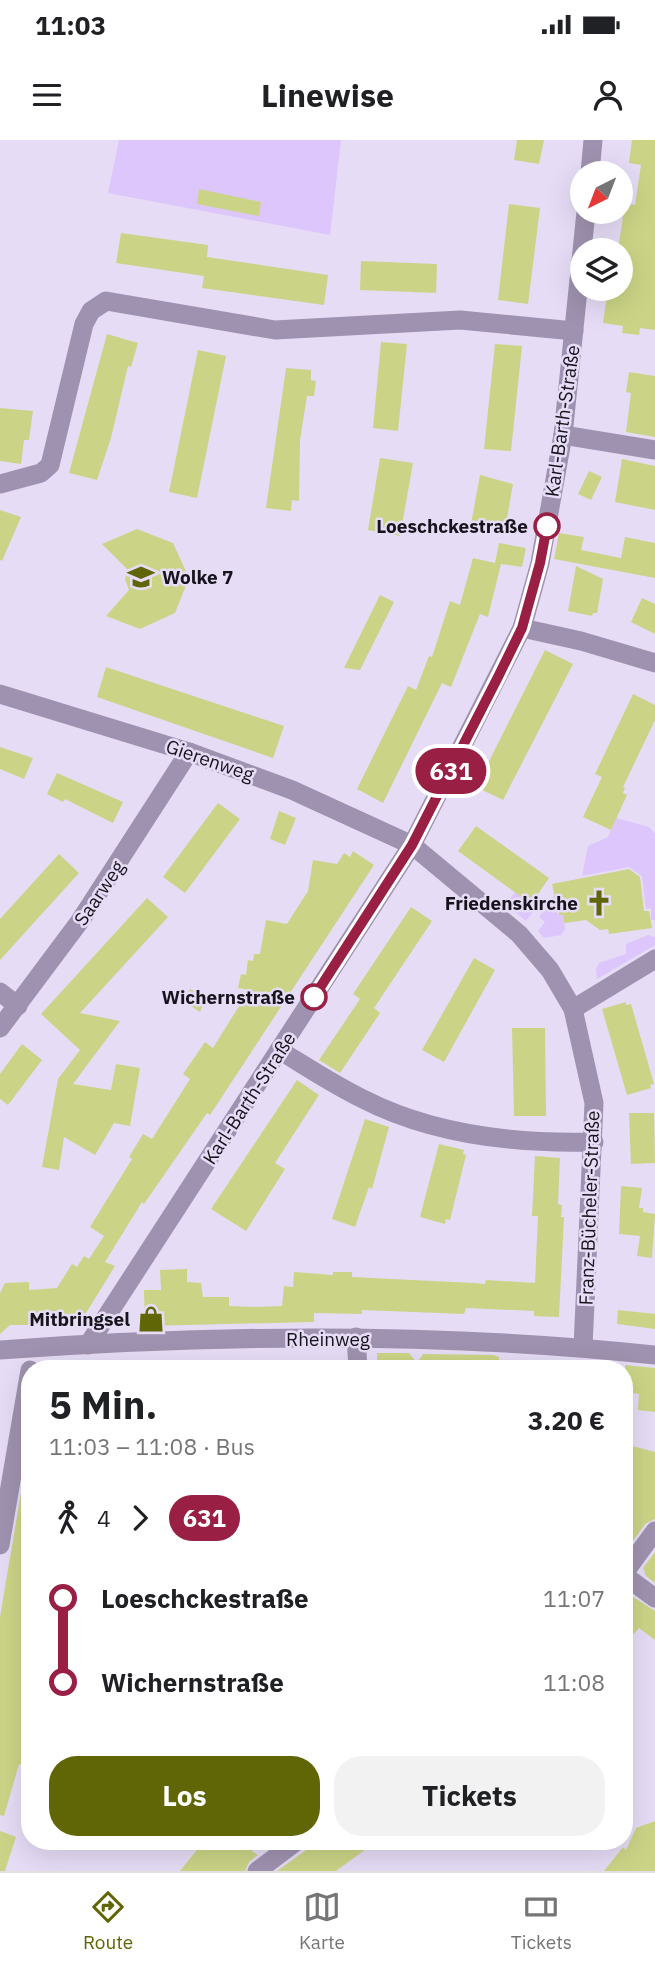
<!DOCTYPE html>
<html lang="de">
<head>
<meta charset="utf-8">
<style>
  body { margin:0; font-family:"IBM Plex Sans",sans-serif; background:#f2f2f2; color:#202124; height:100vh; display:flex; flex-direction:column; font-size:26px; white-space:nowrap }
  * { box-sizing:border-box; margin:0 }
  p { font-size:23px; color:#757577 }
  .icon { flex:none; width:38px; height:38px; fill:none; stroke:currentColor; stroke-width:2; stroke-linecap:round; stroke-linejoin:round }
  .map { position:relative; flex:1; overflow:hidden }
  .side { position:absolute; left:21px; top:1220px; width:612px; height:490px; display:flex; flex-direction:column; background:#fff; border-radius:28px; box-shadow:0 7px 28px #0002 }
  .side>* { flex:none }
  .badge { padding:0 14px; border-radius:23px; font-size:24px; line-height:46px }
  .needle { width:46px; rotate:222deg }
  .controls { position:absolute; left:570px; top:21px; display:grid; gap:14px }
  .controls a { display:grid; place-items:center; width:63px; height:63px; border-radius:50%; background:#fff; box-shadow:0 7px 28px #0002; font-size:35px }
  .map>.badge { position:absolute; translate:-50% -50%; box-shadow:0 0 0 4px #fff }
  .legs { display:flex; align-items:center; gap:10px; height:77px; padding:0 28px; font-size:23px }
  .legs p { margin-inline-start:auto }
  .headline { display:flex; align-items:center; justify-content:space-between; height:119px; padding:0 28px }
  h1 { font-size:38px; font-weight:700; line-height:52px }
  .primary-button { display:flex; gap:14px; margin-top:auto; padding:14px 28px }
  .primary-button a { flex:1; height:80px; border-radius:28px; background:#606605; color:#fff; font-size:28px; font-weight:700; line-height:80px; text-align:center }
  .primary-button a+a { background:#f2f2f2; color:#202124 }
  ul { padding:0 28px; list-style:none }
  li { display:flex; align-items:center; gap:24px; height:84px; font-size:26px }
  li i { display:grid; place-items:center; width:10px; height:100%; margin:0 9px; background:currentColor }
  li i::after { content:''; width:18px; height:18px; margin:-9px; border:5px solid; border-radius:50%; background:#fff }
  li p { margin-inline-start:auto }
  li:first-child i { background:linear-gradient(#0000 50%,currentColor 0) }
  li:last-child i { background:linear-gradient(currentColor 50%,#0000 0) }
  .status { display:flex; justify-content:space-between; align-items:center; height:49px; padding:0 35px; background:#fff; direction:ltr }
  .status svg { height:19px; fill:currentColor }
  header { display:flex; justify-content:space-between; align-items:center; height:91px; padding:0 28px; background:#fff; font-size:32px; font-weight:700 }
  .menu { display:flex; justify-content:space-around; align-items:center; height:98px; border-top:2px solid #e0e0e0; background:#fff; font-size:19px; color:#757577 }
  .menu a { display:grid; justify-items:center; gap:4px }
  .menu .current { color:#606605 }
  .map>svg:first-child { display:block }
</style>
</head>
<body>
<div class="status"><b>11:03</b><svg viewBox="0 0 49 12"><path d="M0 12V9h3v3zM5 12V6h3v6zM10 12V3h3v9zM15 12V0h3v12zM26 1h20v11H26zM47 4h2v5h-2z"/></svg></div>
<header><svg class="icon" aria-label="menu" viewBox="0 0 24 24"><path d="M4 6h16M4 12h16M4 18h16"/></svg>Linewise<svg class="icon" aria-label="person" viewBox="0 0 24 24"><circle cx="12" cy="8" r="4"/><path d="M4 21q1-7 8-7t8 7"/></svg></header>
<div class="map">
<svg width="655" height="1731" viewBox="0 0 655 1731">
  <rect width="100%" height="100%" fill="#e6dcf6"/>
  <g fill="#dcc6fb">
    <path d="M119,0H341L330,95L108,53Z"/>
    <path d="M616,678L649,687L655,694V780H651V768L646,769L642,736L629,727L582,736L588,706L608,697Z"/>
    <path d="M515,752L536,768L526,781L506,764Z"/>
    <path d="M555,754L558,775H563L565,789L561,795L544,798L538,791L545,782L539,777Z"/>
    <path d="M648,795L655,797V805L597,839L596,829L599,823L626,814V804Z"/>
  </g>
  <g fill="#cbd486">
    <path d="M517,0H544L539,24L514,20Z"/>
    <path d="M632,0H655V190L640,188L639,195L622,193L623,186L603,183L608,149H621V110H618L625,63L635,65L641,25L629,23Z"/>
    <path d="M199,49L261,62L259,76L197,64Z"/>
    <path d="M509,64L540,68L528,164L498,160Z"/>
    <path d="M121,93L208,105L207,117L328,135L324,165L202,148L204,136L116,123Z"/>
    <path d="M361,121L437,124L436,153L360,150Z"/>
    <path d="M107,194L138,203L131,227L128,226L111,298L97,340L69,333Z"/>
    <path d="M381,202L407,204L398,291L373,288Z"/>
    <path d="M495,204L522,206L511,311L484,309Z"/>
    <path d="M198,210L226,216L197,358L169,352Z"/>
    <path d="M286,228L311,230V240L316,241L314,256H307L300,300L299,361L292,360L291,371L266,368Z"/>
    <path d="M629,232L655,236V297L626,292L631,253L626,252Z"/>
    <path d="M0,268L33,271L29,300H24L21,324L0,321Z"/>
    <path d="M380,318L413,323L400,396L368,390Z"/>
    <path d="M622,319L655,326V370L615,362Z"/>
    <path d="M589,331L602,337L591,360L578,354Z"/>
    <path d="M480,335L513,344L505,390L471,384Z"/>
    <path d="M0,370L21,377L2,421L0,420Z"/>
    <path d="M137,389L173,403L189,438L175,473L140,489L106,476L129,450L125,439L128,430L102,404Z"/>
    <path d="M559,393L584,397L581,410L621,418L625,397L655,403V438L554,419Z"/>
    <path d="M499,403L526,408L522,427L501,424L488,477L480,474L451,547L442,543L383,663L357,649L408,546L416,550L429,516L432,517L450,461L460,465L473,418L495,423Z"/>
    <path d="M576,426L603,439L597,473H593L592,476L568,471Z"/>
    <path d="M380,455L394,462L360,530L344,528Z"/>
    <path d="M642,458L655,464V494L631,482Z"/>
    <path d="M545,510L573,524L503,660L476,647Z"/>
    <path d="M106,527L284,586L273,618L97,557Z"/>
    <path d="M633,554L655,565V580L623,647L625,648L623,653L627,655L611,690L583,677L602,637L595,634Z"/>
    <path d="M0,607L33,618L24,639L0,629Z"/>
    <path d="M57,633L123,662L113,683L65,659L63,662L47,654Z"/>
    <path d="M218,663L240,679L185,753L163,737Z"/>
    <path d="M279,671L296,678L285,705L270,699Z"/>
    <path d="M476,686L549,738L531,764L458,711Z"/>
    <path d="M353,711L374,725L210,975L207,973L144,1064L142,1062L105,1122L115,1126L83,1178L49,1185H10L0,1194V1153L5,1143L29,1142V1150L57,1148L72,1124L77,1127L84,1116L89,1119L104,1096L90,1087L132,1019L129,1017L143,994L152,999L190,939L183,934L205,902L213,908L249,850L238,848L241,834L246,835L248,820L253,821L254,814H260L266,780L287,784L308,751L313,720L337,724L344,713L350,717Z"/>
    <path d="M59,714L79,733L0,820V779Z"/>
    <path d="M629,729L640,737L644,771H649L652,788L609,794L608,789L600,790L586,780L564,783L563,775H559L552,744Z"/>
    <path d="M147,758L168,777L80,873L120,881L73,944L111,950L116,924L140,928L130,986L114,983L95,1015L64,997L59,1030L42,1027L58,939L80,910L41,874Z"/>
    <path d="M411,767L432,781L374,868L380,873L340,933L319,920L360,859L353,854Z"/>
    <path d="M474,818L495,830L444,922L422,910Z"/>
    <path d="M190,849L206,858L200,872L183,861Z"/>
    <path d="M626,862V865L631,864L654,944L650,945L651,948L627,955L602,869Z"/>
    <path d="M512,888H545L546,976H514Z"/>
    <path d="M22,904L42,920L8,965L0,959V934Z"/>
    <path d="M297,940L319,955L275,1023L285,1029L246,1091L211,1069Z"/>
    <path d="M629,973H654L655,1023L631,1024Z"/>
    <path d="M365,979L389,987L372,1049L369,1047L355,1087L332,1079Z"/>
    <path d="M439,1004L464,1010L463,1014L466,1015L450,1080L446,1079L445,1084L420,1077Z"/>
    <path d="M535,1016L560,1018L558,1064L562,1065L561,1077H564L559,1177L534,1176V1171L466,1168L464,1174L362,1170V1174L314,1173V1182L145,1186L144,1150H161L160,1130L187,1129V1142L201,1143L203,1157H229V1166L256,1167L282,1166L284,1146L293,1147L294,1132L333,1135V1132H352V1137L474,1143L485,1144L486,1140L535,1143L538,1076H532Z"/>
    <path d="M621,1046L642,1048L639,1068H643V1072L655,1074L652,1118L637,1116L640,1096L619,1094Z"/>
    <path d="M618,1170L655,1174V1189L617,1184Z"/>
    <path d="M377,1213H409L417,1223L423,1214L494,1215L499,1217V1228H377Z"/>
    <path d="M625,1225L655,1228V1272L638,1270L639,1254L625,1252Z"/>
    <path d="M625,1304L655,1312V1379L645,1384L625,1412Z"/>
    <path d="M23,1341H30V1525L23,1545L30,1547V1628L19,1624L4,1676L0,1675V1477Z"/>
    <path d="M655,1412V1443L646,1436L643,1428Z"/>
    <path d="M630,1455L655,1471V1500L639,1488L625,1504V1461Z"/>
    <path d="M655,1681V1731H604L623,1707L626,1710L636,1688Z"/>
    <path d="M0,1691L16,1697L5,1731H0Z"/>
    <path d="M204,1701H259L252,1711L258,1715L249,1722L245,1731H180Z"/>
    <path d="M319,1701H377L336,1731H277Z"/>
  </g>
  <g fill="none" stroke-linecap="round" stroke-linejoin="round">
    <g stroke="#9f92b0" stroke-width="19">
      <path d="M590,33L593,0"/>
      <path d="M563,295L655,310"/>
      <path d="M0,344L41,333L50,325L84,184L91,171L106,161L275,190L460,180L574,191"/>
      <path d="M522,488L581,501L655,523"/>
      <path d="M0,554L189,612L292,650L412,705L519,794L550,830L573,869L594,963L583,1207"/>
      <path d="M0,852L18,866"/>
      <path d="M573,869L655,819"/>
      <path d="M0,888L80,781L189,612"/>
      <path d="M279,910C307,927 334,945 363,959C433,995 517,1004 594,1002"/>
      <path d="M356,1197L358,1228"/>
      <path d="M88,1205L412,705L522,488L540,423L563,295L586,72"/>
      <path d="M0,1210C217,1194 438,1192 655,1215"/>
      <path d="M0,1405L30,1230"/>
      <path d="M625,1432L655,1391"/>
      <path d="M625,1436L655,1458"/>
      <path d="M257,1731L297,1701"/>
    </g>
  </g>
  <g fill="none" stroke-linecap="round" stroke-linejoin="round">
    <g stroke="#fff" stroke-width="16">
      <path id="line-1" d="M314,857L412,705L498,537L522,488L540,423L547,386"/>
    </g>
    <use href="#line-1" stroke="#991f44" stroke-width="10"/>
  </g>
  <defs>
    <g id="school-bare" transform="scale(2.1)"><path d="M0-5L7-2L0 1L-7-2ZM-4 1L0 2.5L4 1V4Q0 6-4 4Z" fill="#606605" stroke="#e6dcf6" stroke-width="2.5" paint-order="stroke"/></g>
    <g id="church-bare" transform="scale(2.1)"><path d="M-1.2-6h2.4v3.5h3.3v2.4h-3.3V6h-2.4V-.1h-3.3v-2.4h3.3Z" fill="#606605" stroke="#e6dcf6" stroke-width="2.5" paint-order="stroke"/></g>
    <g id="shop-bare" transform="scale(2.1)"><path d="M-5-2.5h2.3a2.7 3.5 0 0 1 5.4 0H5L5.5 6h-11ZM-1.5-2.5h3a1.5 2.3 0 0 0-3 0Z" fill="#606605" stroke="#e6dcf6" stroke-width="2.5" paint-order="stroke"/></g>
  </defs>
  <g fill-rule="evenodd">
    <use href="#school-bare" x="141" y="437"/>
    <use href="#church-bare" x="599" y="763"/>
    <use href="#shop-bare" x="151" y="1179"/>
  </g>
  <g fill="#fff" stroke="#991f44" stroke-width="3.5">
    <circle cx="547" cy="386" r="12"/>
    <circle cx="314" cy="857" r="12"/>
  </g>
  <g text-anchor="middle" stroke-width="5" stroke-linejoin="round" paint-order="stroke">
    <g font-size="19" fill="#17131c" stroke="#e6dcf6">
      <text transform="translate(562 281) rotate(-82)" y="7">Karl-Barth-Straße</text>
      <text transform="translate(210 620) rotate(19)" y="7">Gierenweg</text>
      <text transform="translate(99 753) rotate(-56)" y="7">Saarweg</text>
      <text transform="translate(249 958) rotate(-57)" y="7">Karl-Barth-Straße</text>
      <text transform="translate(589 1068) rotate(-88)" y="7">Franz-Bücheler-Straße</text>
      <text x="328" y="1206">Rheinweg</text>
    </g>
    <g font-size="19" font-weight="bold" fill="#17131c" stroke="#e6dcf6" text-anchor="end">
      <text x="528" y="393">Loeschckestraße</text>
      <text x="295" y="864">Wichernstraße</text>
    </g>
    <g font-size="19" font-weight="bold" fill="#17131c" stroke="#e6dcf6" text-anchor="end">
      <text x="162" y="444" text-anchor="start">Wolke 7</text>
      <text x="578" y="770">Friedenskirche</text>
      <text x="130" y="1186">Mitbringsel</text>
    </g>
  </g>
</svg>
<div class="controls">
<a><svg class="needle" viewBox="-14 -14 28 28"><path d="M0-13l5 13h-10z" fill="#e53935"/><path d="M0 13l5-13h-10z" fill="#757577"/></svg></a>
<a><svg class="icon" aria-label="layers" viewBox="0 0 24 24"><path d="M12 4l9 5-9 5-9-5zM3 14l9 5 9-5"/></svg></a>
</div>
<b class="badge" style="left:451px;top:631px;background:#991f44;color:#fff">631</b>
<section class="side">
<div class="headline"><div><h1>5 Min.</h1><p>11:03 – 11:08 · Bus</p></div><b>3.20 €</b></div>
<div class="legs"><svg class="icon" aria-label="walk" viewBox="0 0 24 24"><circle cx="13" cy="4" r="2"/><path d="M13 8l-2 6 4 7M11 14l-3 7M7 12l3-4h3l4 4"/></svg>4<svg class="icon" aria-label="forward" viewBox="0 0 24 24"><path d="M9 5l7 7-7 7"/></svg><b class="badge" style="background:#991f44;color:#fff">631</b></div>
<ul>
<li><i style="color:#991f44"></i><b>Loeschckestraße</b><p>11:07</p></li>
<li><i style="color:#991f44"></i><b>Wichernstraße</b><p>11:08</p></li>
</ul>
<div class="primary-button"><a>Los</a><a>Tickets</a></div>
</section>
</div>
<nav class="menu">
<a class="current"><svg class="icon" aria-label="directions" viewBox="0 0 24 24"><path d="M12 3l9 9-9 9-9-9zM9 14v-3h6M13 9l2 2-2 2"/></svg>Route</a>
<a><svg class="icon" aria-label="map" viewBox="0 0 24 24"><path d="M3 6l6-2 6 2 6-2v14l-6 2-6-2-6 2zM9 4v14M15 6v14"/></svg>Karte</a>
<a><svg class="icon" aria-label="tickets" viewBox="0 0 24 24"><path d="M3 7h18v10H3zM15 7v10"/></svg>Tickets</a>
</nav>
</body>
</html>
